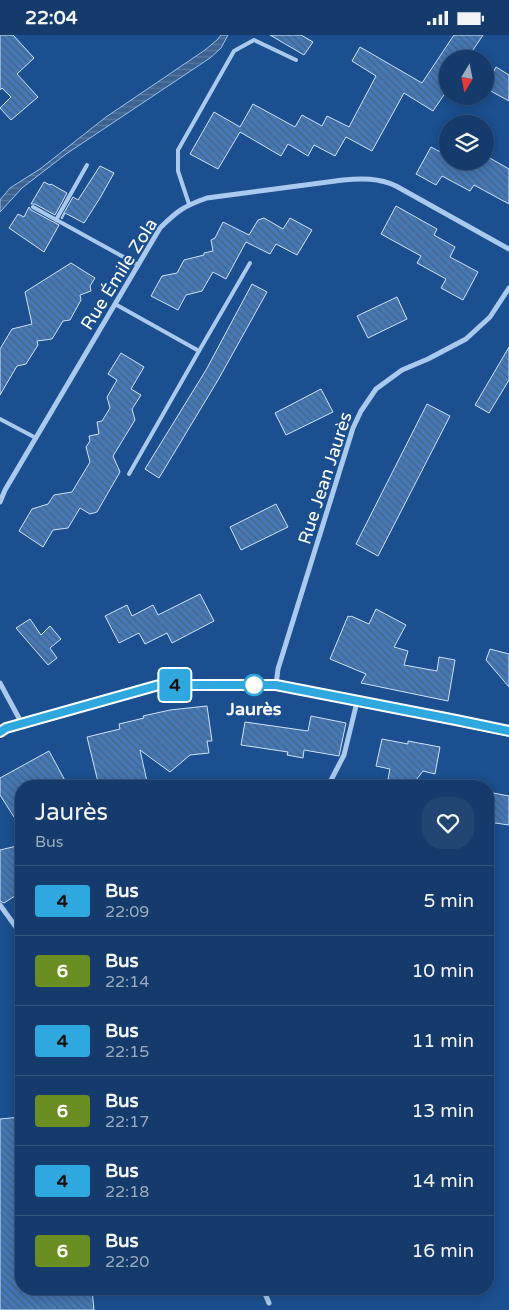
<!DOCTYPE html>
<html lang="fr">
<head>
<meta charset="utf-8">
<style>
  body { margin:0; font-family:"Varela Round",sans-serif; background:#214673; color:#f1f3f6; height:100vh; display:flex; flex-direction:column; font-size:19px; white-space:nowrap }
  * { box-sizing:border-box; margin:0 }
  p { font-size:16px; color:#9dadc1 }
  .icon { flex:none; width:28px; height:28px; fill:none; stroke:currentColor; stroke-width:2; stroke-linecap:round; stroke-linejoin:round }
  .map { position:relative; flex:1; overflow:hidden }
  .sheet { position:absolute; left:15px; top:745px; width:479px; height:515px; display:flex; flex-direction:column; background:#143b6b; border-radius:20px; box-shadow:0 2px 12px #0003,0 0 0 1px #33557e }
  .sheet>* { flex:none }
  .badge { padding:0 10px; border-radius:4px; font-size:18px; line-height:32px }
  .needle { width:32px; rotate:190deg }
  .controls { position:absolute; left:439px; top:15px; display:grid; gap:10px }
  .controls a { display:grid; place-items:center; width:55px; height:55px; border-radius:50%; background:#143b6b; box-shadow:0 2px 12px #0003,0 0 0 1px #33557e; font-size:25px }
  .map>.badge { position:absolute; translate:-50% -50%; box-shadow:0 0 0 2px #fff }
  .round { display:grid; place-items:center; flex:none; width:52px; height:52px; border-radius:20px; background:#214673 }
  .summary { display:flex; align-items:center; justify-content:space-between; height:85px; padding:0 20px }
  h1 { font-size:24px; font-weight:600; line-height:38px }
  ul { padding:0; list-style:none }
  li { display:flex; align-items:center; gap:15px; height:70px; padding:0 20px; border-top:1px solid #33557e }
  li div { flex:1 }
  li b { display:block; font-size:19px }
  li em { font-style:normal }
  li .badge { min-width:55px; font-weight:700; text-align:center }
  .status { display:flex; justify-content:space-between; align-items:center; height:35px; padding:0 25px; background:#143b6b; direction:ltr }
  .status svg { height:14px; fill:currentColor }
  .map>svg:first-child { display:block }
</style>
</head>
<body>
<div class="status"><b>22:04</b><svg viewBox="0 0 49 12"><path d="M0 12V9h3v3zM5 12V6h3v6zM10 12V3h3v9zM15 12V0h3v12zM26 1h20v11H26zM47 4h2v5h-2z"/></svg></div>
<div class="map">
<svg width="509" height="1275" viewBox="0 0 509 1275">
  <defs>
    <pattern id="water-rules" width="6" height="5" patternUnits="userSpaceOnUse" patternTransform="scale(1.25)"><rect width="6" height="5" fill="#3c6290"/><path d="M0 2.5h6" fill="none" stroke="#597aa1"/></pattern>
    <pattern id="building-back-hatch" width="6" height="6" patternUnits="userSpaceOnUse" patternTransform="scale(1.25)"><rect width="6" height="6" fill="#4478b7"/><path d="M-1 5l2 2M0 0l6 6M5-1l2 2" fill="none" stroke="#486282"/></pattern>
  </defs>
  <rect width="100%" height="100%" fill="#1b4f8f"/>
  <path fill="url(#water-rules)" stroke="#9cc4f0" d="M221,0H228L221,13L210,23L66,119L22,153L0,177V165L10,153L40,134L106,82L205,15L217,5Z"/>
  <g fill="url(#building-back-hatch)" stroke="#cfe3fa">
    <path d="M0,0H13L34,23L17,39L38,62L11,85L0,73L11,62L2,53L0,55Z"/>
    <path d="M270,0H301L313,7L304,20Z"/>
    <path d="M454,0H483L467,24H448V54L433,76L404,58L372,116L346,102L335,121L314,110L308,121L288,109L281,121L240,97L218,134L190,119L214,77L240,92L253,69L295,92L302,80L322,91L327,81L349,92L376,41L352,26L360,12L422,48Z"/>
    <path d="M496,32L509,40V66L485,53Z"/>
    <path d="M431,112L448,121V126H486L488,122L509,134V169L474,150L470,156L442,141L436,150L416,139Z"/>
    <path d="M100,131L114,138L100,163L84,188L65,178L62,184L61,183L73,162L78,165Z"/>
    <path d="M44,147L50,150L51,149L67,158L55,180L35,169H31Z"/>
    <path d="M396,171L437,194L434,200L455,212L450,222L478,237L463,265L441,253L446,244L417,228L421,221L381,199Z"/>
    <path d="M29,172L31,175L59,190L44,217L9,193L18,179L24,182Z"/>
    <path d="M264,183L283,194L290,183L312,195L297,220L276,209L270,219L246,207L226,244L213,237L202,256L186,260L178,275L151,261L162,241L177,238L184,225L204,220V218L213,216L211,205L215,203L223,187L249,200L258,185Z"/>
    <path d="M71,228L95,243L90,251L91,256L80,260L81,265L70,285L63,286L52,304L37,306L38,310L26,329L17,331L0,360V314L12,294L32,289L25,257Z"/>
    <path d="M252,249L267,257L218,345L159,443L145,434L206,335Z"/>
    <path d="M397,262L407,284L368,303L357,281Z"/>
    <path d="M509,312V345L489,378L475,370Z"/>
    <path d="M121,318L144,332L131,354L141,360L132,374L135,385L113,421L120,437L97,477L90,479L80,473L68,493L53,495L43,512L19,496L32,474L48,469L54,460L72,457L90,427L86,412L90,406L89,401L99,399L97,387L102,386L110,373L107,362L117,345L108,339Z"/>
    <path d="M321,354L333,377L286,400L275,378Z"/>
    <path d="M427,369L450,381L378,521L356,509Z"/>
    <path d="M276,469L288,492L241,515L230,492Z"/>
    <path d="M200,559L214,586L172,608L167,598L145,609L139,598L119,608L105,581L127,570L132,581L153,570L158,580Z"/>
    <path d="M376,574L406,590L394,612L408,616L404,630L437,636L439,622L455,625L448,666L361,648L366,639L330,624L348,581L350,582L351,581L369,589Z"/>
    <path d="M30,584L41,600L50,591L61,604L50,613L57,623L48,630L16,593Z"/>
    <path d="M490,614L509,619V652L486,625Z"/>
    <path d="M207,671L212,706H207L209,718L190,720L170,737L140,715L148,751H99L87,702L120,694L119,689L144,683L143,681L170,675Z"/>
    <path d="M311,681L346,688L339,721L304,715L303,723L287,720L288,717L241,710L245,687L308,696Z"/>
    <path d="M382,704L408,709V706L440,712L435,739L423,736L413,749L388,744L390,734L376,731Z"/>
    <path d="M49,716L68,751H21V793L0,760V743Z"/>
    <path d="M488,757L509,761V790L488,787Z"/>
    <path d="M21,810V857L4,868L0,866V815Z"/>
    <path d="M21,1082V1254H92L94,1275H0V1084Z"/>
  </g>
  <g fill="none" stroke-linecap="round" stroke-linejoin="round">
    <g stroke="#a9c9ee" stroke-width="4">
      <path d="M189,169L178,136V115L234,16L254,5L296,25"/>
      <path d="M33,172L138,230"/>
      <path d="M56,185L87,130"/>
      <path d="M115,269L199,316L129,439"/>
      <path d="M199,316L250,228"/>
      <path d="M0,384L36,403"/>
    </g>
    <g stroke="#a9c9ee" stroke-width="5">
      <path d="M0,467L5,455L160,193C177,176 184,171 207,163L343,145C362,143 379,143 396,151L509,214"/>
      <path d="M0,648L21,687"/>
      <path d="M276,650L278,634L353,393L361,376L376,354L402,335L428,324L466,304L490,282L509,253"/>
      <path d="M328,751L344,720L357,667"/>
      <path d="M0,870L21,899"/>
      <path d="M263,1254L269,1268"/>
    </g>
    <path stroke="#f0f6ff" stroke-width="12" d="M0,697L6,693L159,650H276L456,685L509,696"/>
  </g>
  <g fill="none" stroke-linecap="round" stroke-linejoin="round">
    <g stroke="#fff" stroke-width="11">
      <path id="line" d="M0,697L6,693L159,650H276L456,685L509,696"/>
    </g>
    <use href="#line" stroke="#2ea8de" stroke-width="8"/>
  </g>
  <circle fill="#fff" stroke="#2ea8de" stroke-width="2.5" cx="254" cy="650" r="10"/>
  <g text-anchor="middle" stroke-width="4" stroke-linejoin="round" paint-order="stroke">
    <g font-size="18" fill="#fff" stroke="#1b4f8f">
      <text transform="translate(119 239) rotate(-58)" y="6">Rue Émile Zola</text>
      <text transform="translate(325 443) rotate(-72)" y="6">Rue Jean Jaurès</text>
    </g>
    <g font-size="18" font-weight="bold" fill="#fff" stroke="#1b4f8f">
      <text x="254" y="680">Jaurès</text>
    </g>
  </g>
</svg>
<div class="controls">
<a><svg class="needle" viewBox="-14 -14 28 28"><path d="M0-13l5 13h-10z" fill="#e53935"/><path d="M0 13l5-13h-10z" fill="#9dadc1"/></svg></a>
<a><svg class="icon" aria-label="layers" viewBox="0 0 24 24"><path d="M12 4l9 5-9 5-9-5zM3 14l9 5 9-5"/></svg></a>
</div>
<b class="badge" style="left:175px;top:650px;background:#2ea8de;color:#111">4</b>
<section class="sheet">
<div class="summary"><div><h1>Jaurès</h1><p>Bus</p></div><a class="round"><svg class="icon" aria-label="heart" viewBox="0 0 24 24"><path d="M12 20l-8-8c-3-5 5-10 8-4 3-6 11-1 8 4z"/></svg></a></div>
<ul>
<li><span class="badge" style="background:#2ea8de;color:#111">4</span><div><b>Bus</b><p>22:09</p></div><em>5 min</em></li>
<li><span class="badge" style="background:#6b8e23;color:#fff">6</span><div><b>Bus</b><p>22:14</p></div><em>10 min</em></li>
<li><span class="badge" style="background:#2ea8de;color:#111">4</span><div><b>Bus</b><p>22:15</p></div><em>11 min</em></li>
<li><span class="badge" style="background:#6b8e23;color:#fff">6</span><div><b>Bus</b><p>22:17</p></div><em>13 min</em></li>
<li><span class="badge" style="background:#2ea8de;color:#111">4</span><div><b>Bus</b><p>22:18</p></div><em>14 min</em></li>
<li><span class="badge" style="background:#6b8e23;color:#fff">6</span><div><b>Bus</b><p>22:20</p></div><em>16 min</em></li>
</ul>
</section>
</div>
</body>
</html>
